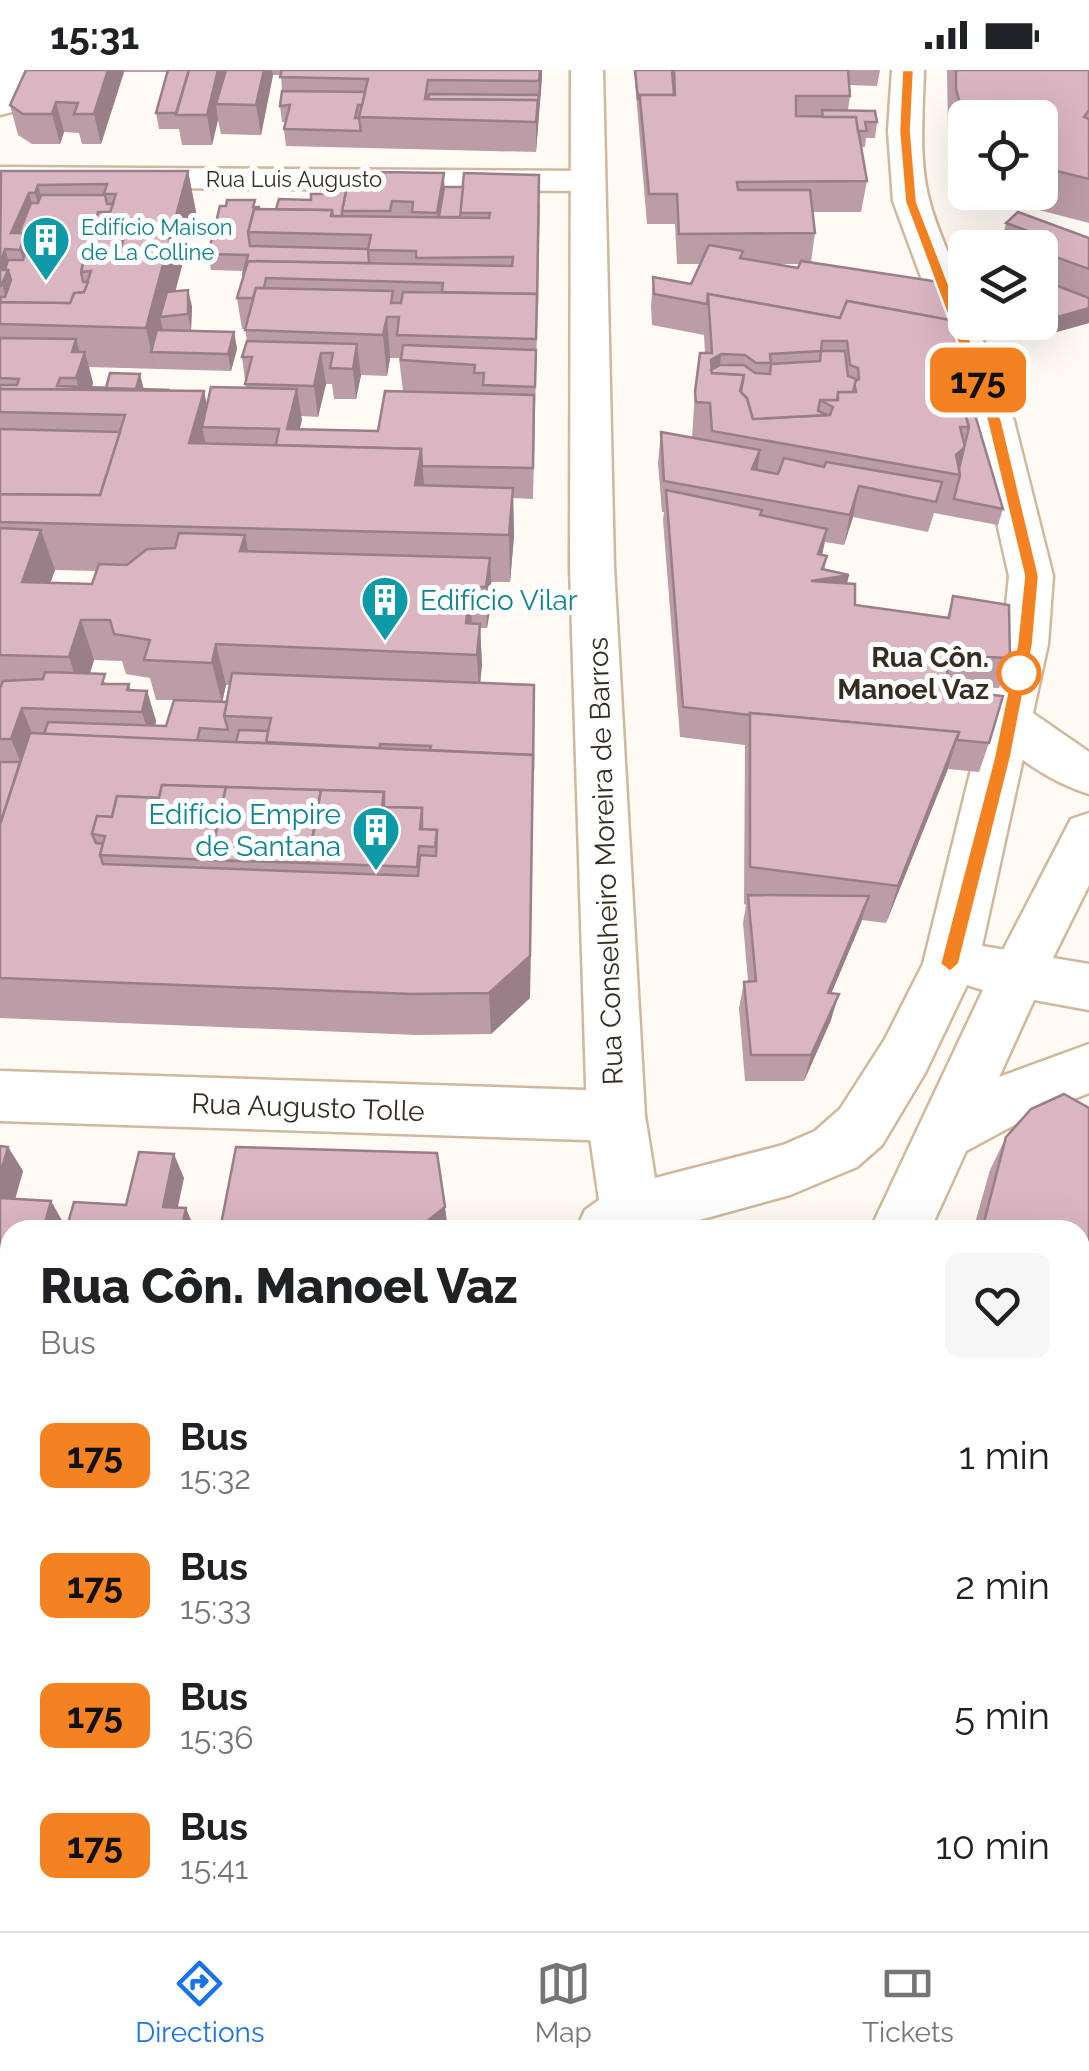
<!DOCTYPE html>
<html lang="en">
<head>
<meta charset="utf-8">
<style>
  body { margin:0; font-family:Raleway,sans-serif; background:#f6f6f6; color:#202124; height:100vh; display:flex; flex-direction:column; font-size:38px; white-space:nowrap }
  * { box-sizing:border-box; margin:0 }
  p { font-size:32px; color:#757577 }
  .icon { flex:none; width:55px; height:55px; fill:none; stroke:currentColor; stroke-width:2; stroke-linecap:round; stroke-linejoin:round }
  .map { position:relative; flex:1; overflow:hidden }
  .sheet { position:absolute; left:0px; top:1150px; width:1090px; height:712px; display:flex; flex-direction:column; background:#fff; border-radius:30px 30px 0 0; box-shadow:0 10px 40px #0002 }
  .sheet>* { flex:none }
  .badge { padding:0 20px; border-radius:15px; font-size:35px; line-height:65px }
  .fabs { position:absolute; left:948px; top:30px; display:grid; gap:20px }
  .fabs a { display:grid; place-items:center; width:110px; height:110px; border-radius:15px; background:#fff; box-shadow:0 10px 40px #0002; font-size:50px }
  .map>.badge { position:absolute; translate:-50% -50%; box-shadow:0 0 0 5px #fff }
  .round { display:grid; place-items:center; flex:none; width:105px; height:105px; border-radius:15px; background:#f6f6f6 }
  .summary { display:flex; align-items:center; justify-content:space-between; height:170px; padding:0 40px }
  h1 { font-size:48px; font-weight:800; line-height:75px }
  ul { padding:0; list-style:none }
  li { display:flex; align-items:center; gap:30px; height:130px; padding:0 40px }
  li div { flex:1 }
  li b { display:block; font-size:38px }
  li em { font-style:normal }
  li .badge { min-width:110px; font-weight:700; text-align:center }
  .status { display:flex; justify-content:space-between; align-items:center; height:70px; padding:0 50px; background:#fff; direction:ltr }
  .status svg { height:28px; fill:currentColor }
  .tabs { display:flex; justify-content:space-around; align-items:center; height:140px; border-top:2px solid #e0e0e0; background:#fff; font-size:28px; color:#757577 }
  .tabs a { display:grid; justify-items:center; gap:5px }
  .tabs .on { color:#1a73e8 }
  .map>svg:first-child { display:block }
</style>
</head>
<body>
<div class="status"><b>15:31</b><svg viewBox="0 0 49 12"><path d="M0 12V9h3v3zM5 12V6h3v6zM10 12V3h3v9zM15 12V0h3v12zM26 1h20v11H26zM47 4h2v5h-2z"/></svg></div>
<div class="map">
<svg width="1089" height="1861" viewBox="0 0 1089 1861">
  <rect width="100%" height="100%" fill="#fffaf4"/>
  <g fill="none" stroke-linecap="round" stroke-linejoin="round">
    <g stroke="#d0b89d" stroke-width="5">
      <g id="street">
        <path d="M0,0H30L12,42L0,45Z"/>
        <path d="M0,97L588,101L600,104L605,111L600,118L588,121L0,117Z"/>
        <path d="M1010,634L1027,639L1089,682V724C1053,713 1005,684 986,651L993,639Z"/>
        <path d="M1089,743V815L1038,918L1019,924L1000,918L992,902L1000,886L1071,749Z"/>
        <path d="M0,1001L616,1021L636,1028L645,1046L636,1064L616,1071L0,1051Z"/>
      </g>
    </g>
    <g stroke="#d0b89d" stroke-width="5">
      <g id="secondary">
        <path d="M571,0H603L614,497L645,1046L655,1108L783,1075L815,1061L840,1039L885,969L923,894L1002,574L1009,506L974,351L893,131L888,61L892,0H924C923,43 918,92 930,133C941,175 965,208 965,252H976L1014,351L1053,506L1048,574L982,876L1089,894V940L1034,930L999,1007L1089,974V1023L1031,1046L966,1081L930,1160H870L983,920L967,915L925,1003L882,1075L857,1097L790,1125L663,1160H576L585,1140L599,1130L587,1046L570,497Z"/>
        <path d="M10,1608V1684L0,1688V1612Z"/>
        <path d="M585,1852H667L663,1861H581Z"/>
        <path d="M854,1852H932L936,1861H858Z"/>
      </g>
    </g>
    <use href="#street" fill="#fff" fill-rule="evenodd"/>
    <use href="#secondary" fill="#fff" fill-rule="evenodd"/>
  </g>
  <g fill="#bb9ca7" fill-rule="evenodd">
    <path d="M26,0H542L536,82L286,76L284,59L286,52H282L280,36L282,21L281,5H273L261,65L221,64L218,50L212,75H182L179,59H159L156,43L168,2H124L101,74H82L79,63L64,62L60,74H32L18,65L10,35Z"/>
    <path d="M634,0H880L877,16L849,15L850,26L848,40L877,52L875,68H866L865,77H861L867,111L861,142H813L815,163L811,192L958,262L957,265L980,313L973,338L1003,439L998,455L934,443L928,462L853,447L844,475L825,472L822,485L827,486L824,499L847,514L855,535L947,547L953,526L1010,588L999,618L977,617L975,623L989,673L979,702L948,699L886,853L862,850L831,924V950L804,1011H745L739,938L744,912L748,911L743,853L746,835L744,834L745,675L680,667L663,450L664,442H662L658,393L661,362L692,368L695,322L705,283L704,265L652,255L651,237L653,207L691,214L700,194H677L675,154H647ZM774,194H799L798,198Z"/>
    <path d="M947,0H1089V153L970,122H1040V48H965V121H964L948,59Z"/>
    <path d="M188,101L196,142L175,221L192,236L191,261L234,262L237,279L231,301L89,297L93,313L92,317L106,318L140,304L143,319L204,321L207,335L246,318L242,287L247,271L245,259H242L237,228L244,201L211,200L208,184L256,137L259,139H276L325,124L444,117L540,135L533,429L513,428L514,466L510,512H491L492,528L487,558H480L482,594L480,613L534,645L530,928L491,964L417,965L0,948V103ZM390,288H399L403,321L378,361L299,359L301,346L318,347L326,314H332L334,329H356L361,305L387,306ZM55,500L96,501L92,514L50,513ZM94,590L122,591L126,604L150,608L156,630H174L166,656H155L156,651L147,621L131,620L129,614H108L90,604ZM226,615H230L227,632H222Z"/>
    <path d="M1006,153L1089,168V253L1053,263L1040,228L1043,216L1040,215V178H1000Z"/>
    <path d="M1089,1038V1235L1083,1243L1080,1242V1160H973L990,1100L1006,1067Z"/>
    <path d="M0,1076L8,1077L23,1101L15,1129L64,1154L10,1160V1284L0,1321Z"/>
    <path d="M1080,1287L1089,1290V1376L1084,1381L1080,1380Z"/>
    <path d="M1080,1429H1089V1604L1080,1606Z"/>
    <path d="M1089,1609V1861H1025L1020,1852H1080L1083,1656L1080,1645V1615Z"/>
  </g>
  <g fill="#997f88">
    <path d="M108,0H124V2L101,74L94,44Z"/>
    <path d="M218,0H230L216,34L218,50L212,75L207,45Z"/>
    <path d="M264,0H272L273,5L261,65L256,35Z"/>
    <path d="M540,0H542V9L536,82V52Z"/>
    <path d="M56,32L64,62L60,74L52,44Z"/>
    <path d="M188,101L196,142L169,246L160,247L164,264L151,282L155,299L146,258Z"/>
    <path d="M444,103L445,133L437,157V143Z"/>
    <path d="M38,115L49,155L46,164L35,123Z"/>
    <path d="M29,123L40,163L32,221L20,180L11,163Z"/>
    <path d="M5,179L18,220L10,243L0,206V194Z"/>
    <path d="M188,220L192,236L191,261L188,244Z"/>
    <path d="M1089,238V253L1053,263L1058,247Z"/>
    <path d="M387,247L390,288L387,306L383,265Z"/>
    <path d="M234,262L237,279L231,301L228,284Z"/>
    <path d="M76,269L82,291L85,282L93,313L86,336H84L76,308L72,282Z"/>
    <path d="M357,274L361,305L356,329L353,299Z"/>
    <path d="M321,283L326,314L318,347L314,316Z"/>
    <path d="M721,284L718,316H713L711,290Z"/>
    <path d="M140,304L144,320L135,323Z"/>
    <path d="M297,319L302,350L292,390L287,359Z"/>
    <path d="M204,321L211,357H202L209,388L189,373Z"/>
    <path d="M965,377L958,404L956,385Z"/>
    <path d="M421,379L425,426L415,415Z"/>
    <path d="M760,380L756,411L748,429L752,399Z"/>
    <path d="M859,416L853,447L844,475L850,445Z"/>
    <path d="M513,418L514,466L510,512L509,465Z"/>
    <path d="M827,459L821,490L822,499L827,486L822,509L849,505L842,536L806,541L818,484Z"/>
    <path d="M41,460L55,500L36,553L22,512Z"/>
    <path d="M245,465L253,505L240,481Z"/>
    <path d="M490,488L492,528L487,558L486,517Z"/>
    <path d="M470,517L472,557L466,553Z"/>
    <path d="M81,550L94,590L82,627L69,587Z"/>
    <path d="M480,554L482,594L479,625L477,585Z"/>
    <path d="M216,574L226,615L222,633L212,593Z"/>
    <path d="M147,621L156,651L151,672L142,642Z"/>
    <path d="M22,638L34,668L23,698L11,669Z"/>
    <path d="M959,662L947,701L886,853L898,816Z"/>
    <path d="M533,685L530,928L491,964L489,923Z"/>
    <path d="M869,826L861,853L820,950L828,923Z"/>
    <path d="M839,924L831,950L804,1011L811,985Z"/>
    <path d="M8,1077L23,1101L9,1151L0,1137V1105Z"/>
    <path d="M174,1084L184,1108L173,1160L163,1137Z"/>
    <path d="M51,1131L64,1154L63,1160H43Z"/>
    <path d="M445,1137L448,1160H416Z"/>
    <path d="M186,1138L195,1160H181Z"/>
    <path d="M2,1234L10,1245V1284L0,1321V1241Z"/>
    <path d="M10,1486V1515L0,1522V1494Z"/>
    <path d="M322,1852H333L332,1861H321Z"/>
  </g>
  <g fill="#dab5c2" stroke="#997f88" stroke-width="2.5" fill-rule="evenodd">
    <path d="M26,0H108L94,44H74L78,33L56,32L52,44H23L10,35Z"/>
    <path d="M168,0H189L176,43H156Z"/>
    <path d="M189,0H218L207,45H176Z"/>
    <path d="M226,0H264L256,35L216,34Z"/>
    <path d="M282,0H540L539,11L428,10L425,29L538,30L536,52L359,47L368,9L280,7Z"/>
    <path d="M635,0H672L674,25H640V29H638Z"/>
    <path d="M674,0H848L850,26H796V46L856,47L867,111L737,112L738,120H810L815,163L679,164L677,124H649L640,29V25H675Z"/>
    <path d="M956,0H1089V40L1084,47L1089,49V109L1040,97V48H965V51L956,19Z"/>
    <path d="M282,21L365,22L362,35H358L355,48H359L361,61L284,59L290,35L280,36Z"/>
    <path d="M429,24L539,25L538,36V30L428,29Z"/>
    <path d="M822,40L875,41L877,52H865L867,61H858L856,47H823Z"/>
    <path d="M1,101H188L146,258L0,254V232L70,233L74,223L84,222L91,201L81,202L84,188L118,187L127,157H94L98,142H110L116,124H104L107,114L38,115L35,123H29L11,163H25L20,180L5,179L0,194Z"/>
    <path d="M379,102L444,103L437,143L412,142L413,132L392,131L390,141H342L348,112L377,113Z"/>
    <path d="M464,103L539,105L537,235V224L442,222L443,213L266,208L264,218H256L253,228H237L248,191L512,196L513,187L416,188V181L368,180L371,165L248,162L254,139L332,140L331,146L489,148L490,143H460Z"/>
    <path d="M327,115L347,116L342,141V146H333L332,140L276,139L279,129L311,130V124H325Z"/>
    <path d="M444,117H463L460,147H439Z"/>
    <path d="M41,125H105L107,134H113L110,142H98L94,157L97,167H124L118,187L84,188L81,202L83,212H88L84,222L74,223L70,233L1,232L0,227H5L11,210L8,200H5L8,190H23L28,174L25,163H19L31,133H38Z"/>
    <path d="M227,130H255L253,137H259V139H254L248,162L250,176L368,179L369,193L248,191L243,205L248,185L208,184L220,136H226Z"/>
    <path d="M1018,142L1089,168V199L1042,182L1055,171L1006,153Z"/>
    <path d="M709,175L743,181L740,188L798,198L801,191L940,212L958,262L955,261L950,250L847,231L840,248L708,224L707,234L654,224L653,207L691,214Z"/>
    <path d="M0,200H8L1,216H0Z"/>
    <path d="M1045,211L1089,228V238L1058,247Z"/>
    <path d="M256,218L393,221L391,233H401L403,222L537,224L536,269L397,265L399,247H387L383,265L245,260Z"/>
    <path d="M188,220V244L160,247L167,222Z"/>
    <path d="M708,224L840,248L847,231L950,250L980,313H957L969,357H960L965,377L956,385L960,405L712,361L710,333L696,332L695,322L700,283H712ZM822,271H847L850,295L858,298L859,309L854,312L856,322H838V330H820L833,337L830,345L753,349L747,328L740,321L744,305L712,303L711,290L721,284L745,285L756,293H771L770,284L821,281Z"/>
    <path d="M157,260L234,262L228,284L151,282Z"/>
    <path d="M0,268L76,269L72,282H85L76,308H60L57,316L170,320L0,319V315H17L19,309L0,308Z"/>
    <path d="M247,271L357,274L353,299L330,298L333,283H321L314,316L245,314L252,287H242Z"/>
    <path d="M403,275L536,280L535,317L483,315L484,303H474L475,295L401,290Z"/>
    <path d="M821,281H845L848,306L856,309L853,322H838L837,330H820L818,341L827,345L753,349L747,328L741,322L744,305L712,303L711,300L720,295H744L755,303L770,304L771,294L820,291Z"/>
    <path d="M110,303L140,304L136,319L106,318Z"/>
    <path d="M211,317L297,319L287,359L378,361L385,321L534,325L533,398L422,396L421,379L276,375L279,359L202,357Z"/>
    <path d="M0,319L204,321L189,373L421,379L415,415L513,418L509,465L0,452V424L100,425L125,345L0,342Z"/>
    <path d="M964,338H973L1003,439L954,429L960,405L959,399L969,357Z"/>
    <path d="M0,359L120,362L100,425L0,424Z"/>
    <path d="M661,362L760,380L752,399L778,404L784,388L824,397L826,392L942,412L936,432L859,416L850,445L664,411Z"/>
    <path d="M666,420L762,440L760,445L827,459L818,484L827,486L822,499L849,505L811,511L855,514V535L949,548L953,526L1009,535L1010,588L987,587L984,595L947,591L948,620L1003,626L989,673L957,670L959,662L750,643V645L683,637Z"/>
    <path d="M0,458L41,460L22,512L92,514L99,494L127,495L147,479L175,478L179,463L245,465L240,481L490,488L486,517H470L466,553L480,554L477,585L216,574L212,593L144,590L150,570L114,564L110,550H81L69,587L0,585Z"/>
    <path d="M45,602L105,604L102,614H129L127,620L147,621L142,642L22,638L11,669H0V618L3,611L43,609Z"/>
    <path d="M232,603L534,615L533,701V685L430,680L431,676L380,674V678L266,672L271,648L224,646Z"/>
    <path d="M174,630L227,632L224,646L228,660L200,658L197,671L44,664L48,652L166,656Z"/>
    <path d="M750,643L959,662L898,816L750,797Z"/>
    <path d="M239,660L268,661L266,673L236,672Z"/>
    <path d="M30,663L533,685L530,886L489,923L412,924L0,908V754ZM162,715L384,722V737L422,738V759L437,760L436,786L420,785L418,806L103,794L100,785L103,774L96,773L92,764L97,746L112,747L117,726L159,728Z"/>
    <path d="M0,692H20L0,754Z"/>
    <path d="M162,715L226,717L210,790L100,785L105,766L92,764L97,746L112,747L117,726L159,728Z"/>
    <path d="M226,717L321,720L308,793L210,790Z"/>
    <path d="M321,720L384,722L382,737L422,738L420,759L437,760L435,777L419,776L417,797L308,793Z"/>
    <path d="M748,825L869,826L828,923L839,924L811,985H751L744,912L756,911Z"/>
    <path d="M1064,1024L1089,1038V1210L1084,1209L1080,1239V1160H982L1006,1067L1031,1039Z"/>
    <path d="M0,1076L8,1077L0,1105Z"/>
    <path d="M236,1077L437,1083L445,1137L416,1160H220Z"/>
    <path d="M139,1082L174,1084L163,1137L186,1138L181,1160H66L74,1132L126,1135Z"/>
    <path d="M0,1128L51,1131L43,1160H10V1235L2,1234L0,1241Z"/>
    <path d="M1080,1287L1089,1290V1351L1080,1348Z"/>
    <path d="M0,1368H10V1486L0,1494Z"/>
    <path d="M1080,1429H1089V1600L1080,1601Z"/>
    <path d="M1089,1653V1722L1080,1726V1657Z"/>
    <path d="M1089,1722V1861H1045L1040,1852H1080V1726Z"/>
    <path d="M26,1852H322L321,1861H16Z"/>
  </g>
  <path fill="#f58220" stroke="#fff" stroke-width="2.5" d="M902,0H914L911,61L917,132L1002,351L1039,506L1033,574L1011,687L959,894L950,902L940,894L994,687L1017,574L1024,506L987,351L905,132L899,61Z"/>
  <defs>
    <g id="building-pin" transform="scale(2.5)"><path d="M0 17L-7.5 6A9.5 9.5 0 1 1 7.5 6Z" fill="#0f9aa8" stroke="#fff"/><path d="M-4-6H4V6H1V3H-1V6H-4ZM-2.5-4.3h1.7v1.8h-1.7ZM.8-4.3h1.7v1.8H.8ZM-2.5-1h1.7V.8h-1.7ZM.8-1h1.7V.8H.8Z" fill="#fff"/></g>
  </defs>
  <g fill-rule="evenodd">
    <use href="#building-pin" x="46" y="170"/>
    <use href="#building-pin" x="385" y="530"/>
    <use href="#building-pin" x="376" y="760"/>
  </g>
  <circle fill="#fff" stroke="#f58220" stroke-width="5" cx="1019" cy="603" r="20"/>
  <g text-anchor="middle" stroke-width="10" stroke-linejoin="round" paint-order="stroke">
    <g font-size="22" fill="#352c22" stroke="#fff">
      <text x="294" y="117">Rua Luis Augusto</text>
    </g>
    <g font-size="22" fill="#0d838f" stroke="#fff" text-anchor="start">
      <text x="81" y="165">Edifício Maison<tspan x="81" dy="25">de La Colline</tspan></text>
    </g>
    <g font-size="28" fill="#0d838f" stroke="#fff" text-anchor="start">
      <text x="420" y="540">Edifício Vilar</text>
      <text x="341" y="754" text-anchor="end">Edifício Empire<tspan x="341" dy="32">de Santana</tspan></text>
    </g>
    <g font-size="28" font-weight="bold" fill="#352c22" stroke="#fff" text-anchor="end">
      <text x="989" y="597">Rua Côn.<tspan x="989" dy="32">Manoel Vaz</tspan></text>
    </g>
    <g font-size="28" fill="#352c22" stroke="#fff">
      <text transform="translate(605 791) rotate(-92)" y="10">Rua Conselheiro Moreira de Barros</text>
      <text transform="translate(308 1037) rotate(2)" y="10">Rua Augusto Tolle</text>
    </g>
  </g>
</svg>
<div class="fabs">
<a><svg class="icon" aria-label="locate" viewBox="0 0 24 24"><circle cx="12" cy="12" r="6"/><path d="M12 2v4M12 18v4M2 12h4M18 12h4"/></svg></a>
<a><svg class="icon" aria-label="layers" viewBox="0 0 24 24"><path d="M12 4l9 5-9 5-9-5zM3 14l9 5 9-5"/></svg></a>
</div>
<b class="badge" style="left:978px;top:310px;background:#f58220;color:#111">175</b>
<section class="sheet">
<div class="summary"><div><h1>Rua Côn. Manoel Vaz</h1><p>Bus</p></div><a class="round"><svg class="icon" aria-label="heart" viewBox="0 0 24 24"><path d="M12 20l-8-8c-3-5 5-10 8-4 3-6 11-1 8 4z"/></svg></a></div>
<ul>
<li><span class="badge" style="background:#f58220;color:#111">175</span><div><b>Bus</b><p>15:32</p></div><em>1 min</em></li>
<li><span class="badge" style="background:#f58220;color:#111">175</span><div><b>Bus</b><p>15:33</p></div><em>2 min</em></li>
<li><span class="badge" style="background:#f58220;color:#111">175</span><div><b>Bus</b><p>15:36</p></div><em>5 min</em></li>
<li><span class="badge" style="background:#f58220;color:#111">175</span><div><b>Bus</b><p>15:41</p></div><em>10 min</em></li>
</ul>
</section>
</div>
<nav class="tabs">
<a class="on"><svg class="icon" aria-label="directions" viewBox="0 0 24 24"><path d="M12 3l9 9-9 9-9-9zM9 14v-3h6M13 9l2 2-2 2"/></svg>Directions</a>
<a><svg class="icon" aria-label="map" viewBox="0 0 24 24"><path d="M3 6l6-2 6 2 6-2v14l-6 2-6-2-6 2zM9 4v14M15 6v14"/></svg>Map</a>
<a><svg class="icon" aria-label="tickets" viewBox="0 0 24 24"><path d="M3 7h18v10H3zM15 7v10"/></svg>Tickets</a>
</nav>
</body>
</html>
